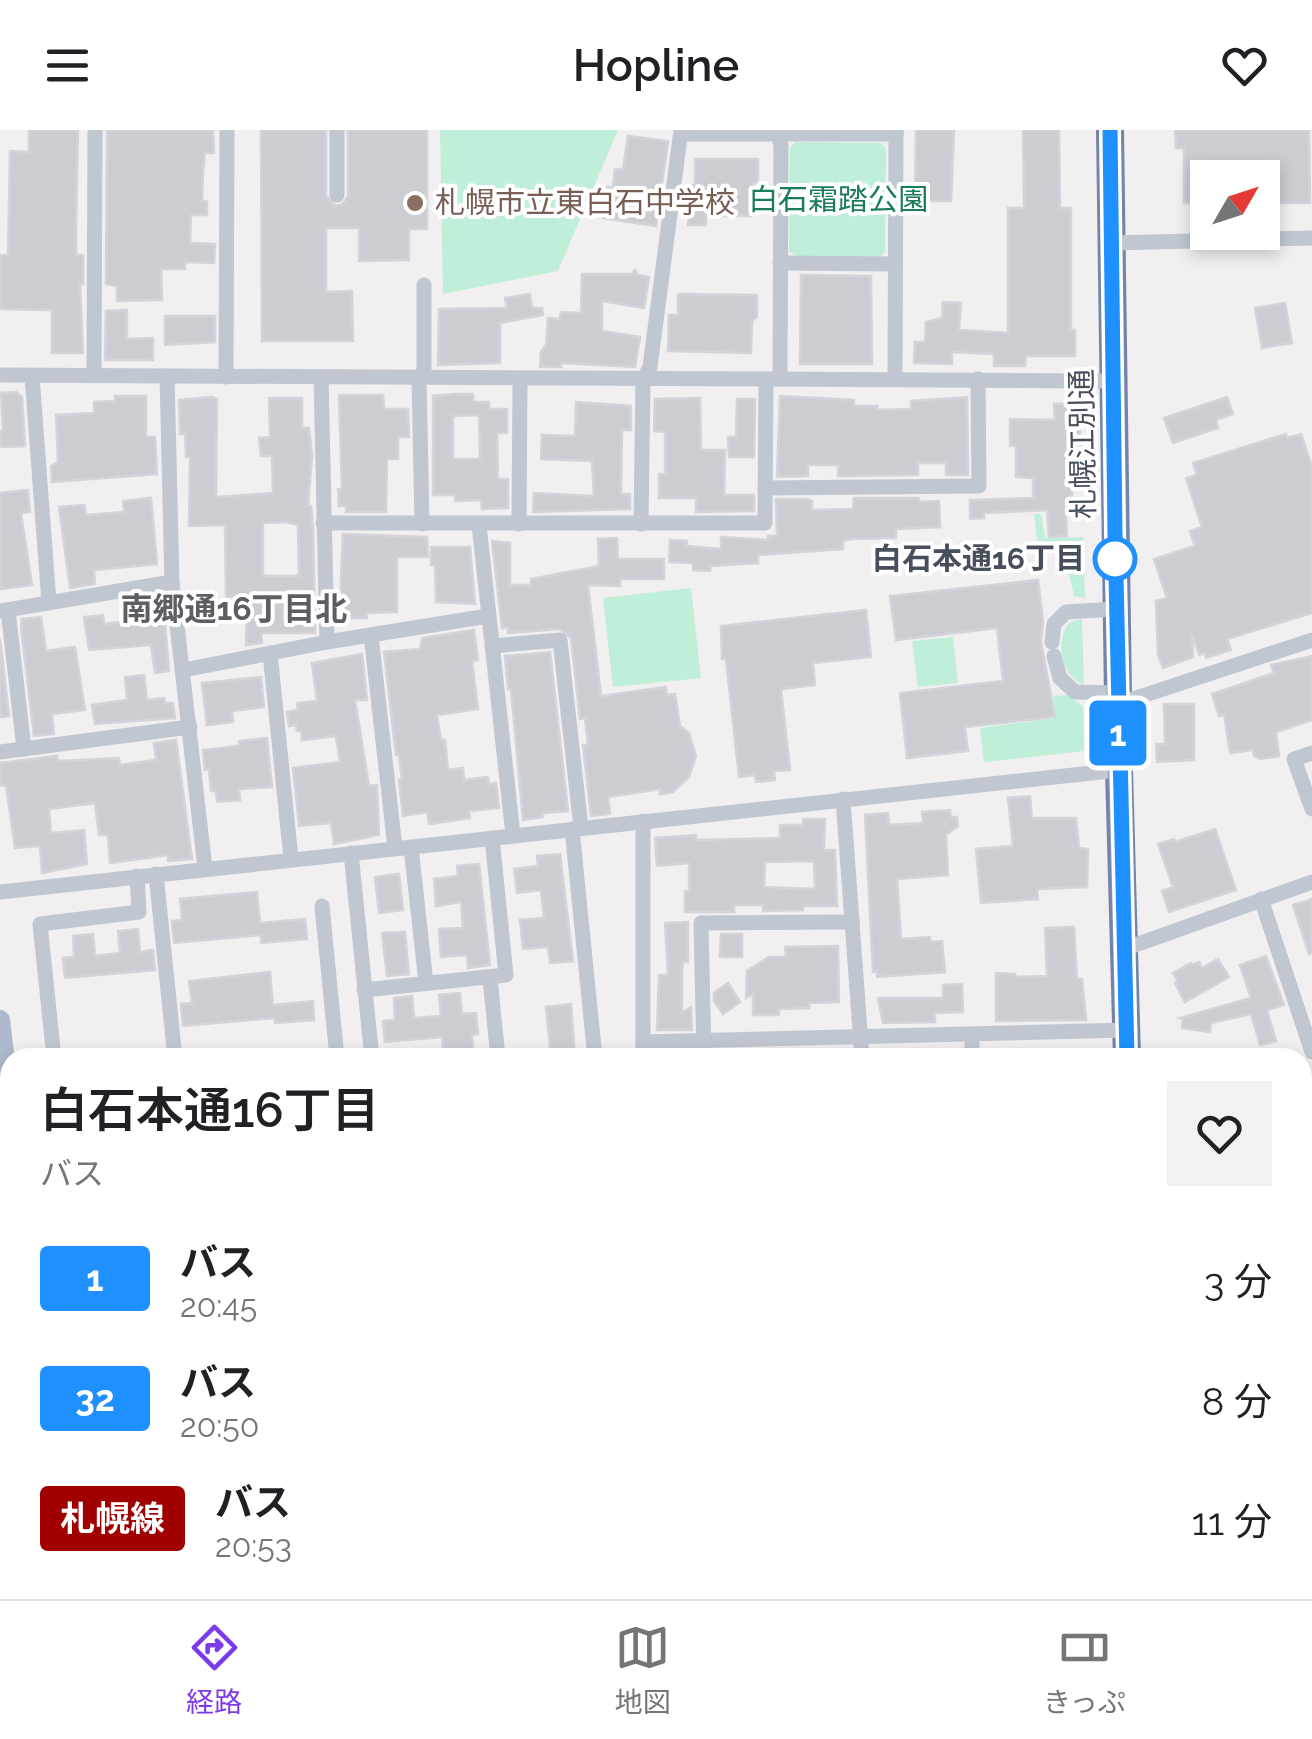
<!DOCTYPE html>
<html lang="ja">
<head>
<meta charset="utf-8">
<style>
  body { margin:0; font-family:Raleway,"Noto Sans JP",sans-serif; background:#f2f2f2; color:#202124; height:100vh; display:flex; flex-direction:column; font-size:38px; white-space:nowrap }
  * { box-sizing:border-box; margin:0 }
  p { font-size:32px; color:#757577 }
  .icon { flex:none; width:55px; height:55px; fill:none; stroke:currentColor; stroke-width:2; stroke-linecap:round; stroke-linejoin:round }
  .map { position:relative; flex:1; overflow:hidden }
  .drawer { position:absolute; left:0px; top:918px; width:1312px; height:552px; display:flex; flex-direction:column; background:#fff; border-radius:30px 30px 0 0; box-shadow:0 5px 15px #0003 }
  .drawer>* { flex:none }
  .badge { padding:0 20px; border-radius:8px; font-size:35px; line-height:65px }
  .needle { width:65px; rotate:51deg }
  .tools { position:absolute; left:1190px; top:30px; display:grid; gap:20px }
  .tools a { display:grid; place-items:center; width:90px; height:90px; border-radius:0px; background:#fff; box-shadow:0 5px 15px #0003; font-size:50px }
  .map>.badge { position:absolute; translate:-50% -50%; box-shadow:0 0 0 5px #fff }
  .round { display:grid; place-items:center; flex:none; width:105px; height:105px; border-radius:0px; background:#f2f2f2 }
  .headline { display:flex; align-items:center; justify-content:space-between; height:170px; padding:0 40px }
  h1 { font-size:48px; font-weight:600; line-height:75px }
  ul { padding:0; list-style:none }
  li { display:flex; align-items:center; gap:30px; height:120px; padding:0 40px }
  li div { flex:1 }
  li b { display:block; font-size:38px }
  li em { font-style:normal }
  li .badge { min-width:110px; font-weight:700; text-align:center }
  header { display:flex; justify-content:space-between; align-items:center; height:130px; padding:0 40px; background:#fff; font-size:45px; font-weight:600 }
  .tab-bar { display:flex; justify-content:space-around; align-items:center; height:140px; border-top:2px solid #e0e0e0; background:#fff; font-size:28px; color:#757577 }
  .tab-bar a { display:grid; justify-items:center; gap:5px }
  .tab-bar .on { color:#7c3aed }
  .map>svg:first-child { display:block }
</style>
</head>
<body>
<header><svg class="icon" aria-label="menu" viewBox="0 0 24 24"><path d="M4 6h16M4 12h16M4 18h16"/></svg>Hopline<svg class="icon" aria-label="heart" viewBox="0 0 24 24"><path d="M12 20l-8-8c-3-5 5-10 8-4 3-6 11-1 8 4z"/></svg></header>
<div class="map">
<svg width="1312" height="1469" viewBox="0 0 1312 1469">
  <rect width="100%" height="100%" fill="#f1efef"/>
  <g fill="#bfeed9">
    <path d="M440,0H618L558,141L443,164Z"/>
    <path d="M795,12L881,13L886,19L885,122L880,127L795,126L789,121L790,18Z"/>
    <path d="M1034,384H1041L1045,408L1083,407L1085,468L1074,466L1065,425L1038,416Z"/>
    <path d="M691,458L701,548L613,557L603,468Z"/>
    <path d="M1082,489L1084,555C1061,546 1054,510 1070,492Z"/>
    <path d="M953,507L958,553L918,557L912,511Z"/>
    <path d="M1067,565L1083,576L1085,621L984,632L980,598L1055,588L1053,566Z"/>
  </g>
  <g fill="#cccdd3" stroke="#d3d4da" stroke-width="2.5" fill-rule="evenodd">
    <path d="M29,0H78L76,100V125H83V154H80L83,223H52V180L0,179V125H8L10,21L29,22Z"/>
    <path d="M107,0H213L214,23H205L203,42L202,71H207V85H191L190,113L215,114L214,133L185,132V139H161L162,170L117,171V156L106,154Z"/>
    <path d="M261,0H326V66L336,76L343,74L348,66V0H427V99H409V130L359,131V98H326V162L352,161L353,211H262Z"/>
    <path d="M916,0H954L951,71H915Z"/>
    <path d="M1023,0H1059L1060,78H1071V200H1075V226H1026L1025,236H994V224L952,222V234L914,233L915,212H925L926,192L942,188L943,172L961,173L959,200L1008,203V78H1024Z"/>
    <path d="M1175,0H1309L1310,73H1262V48H1208V73H1184V18H1176Z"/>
    <path d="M628,6L668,11L656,96L603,88L607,57H613L615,39L623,40Z"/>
    <path d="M695,29H758V51L752,56V86H706V95H688L692,55H695Z"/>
    <path d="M635,140L638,145L649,147L644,178L602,171V201L640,207L635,237L561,233V237H540L541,222L546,215L548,188L560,189L561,182L581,183L582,144H631Z"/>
    <path d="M801,145L871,146L872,234H800Z"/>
    <path d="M530,164L532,178H542L543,185L500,193V233L438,235L439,179L507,178L505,168Z"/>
    <path d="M678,164L757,165V187L752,191L751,223L668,221L669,185H678Z"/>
    <path d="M1285,173L1292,213L1262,218L1255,178Z"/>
    <path d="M127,180V209L153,208V230H105L106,181Z"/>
    <path d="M165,186H215V212L165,215Z"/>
    <path d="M16,262L22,267L25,316L0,317V301H3L1,263Z"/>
    <path d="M455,264H473V272H489V279H507V303H497L498,349H508V378L482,379L481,370L455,371V365H433V266ZM479,285L480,329H453V286Z"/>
    <path d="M339,265H383L384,279H408L409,307H398V329H387L386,382H346V376H339L338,359H342Z"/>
    <path d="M115,266H146V307H155L157,344L52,352L51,336L58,332L56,285L94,283V272L115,271Z"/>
    <path d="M780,266L854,270V276H877V280L911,279V271L967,267L968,345H946V333H918V345L838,346V335H808V346L777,347Z"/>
    <path d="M212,267L217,269L216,367L273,363L272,326H261L259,308L270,307L269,268H302V298H309L312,325L308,376H311L313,398L315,503H261L262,513L246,515L247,467H226L225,395L189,396L190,327H186L185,304H180L179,270ZM287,392L298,395L299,446H263V393Z"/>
    <path d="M1227,267L1233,284L1216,290L1218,298L1173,313L1164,288Z"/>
    <path d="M700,268L701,320H725L724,365H754V381L696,382V368H659V344H665V302L654,301L655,269Z"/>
    <path d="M737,269H755L754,327H729L728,307H736Z"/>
    <path d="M576,272L631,276V300H622L621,364H630V379L533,382L534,363L594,366L592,331L541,329L542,305L575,306Z"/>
    <path d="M1074,273L1075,299L1080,298L1081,315H1072V370L1065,371L1067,406L1049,407L1047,380L984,383V388L970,389V370L1033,368V348L1016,347V316H1010V289L1055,290L1054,274Z"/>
    <path d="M1286,304L1287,308L1301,304L1312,336V483L1227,509L1231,520L1206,528L1205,523L1199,525L1192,505L1193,527L1163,538L1158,525L1156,471L1167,468L1154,429L1195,416L1190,401L1202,397L1186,348L1197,345L1193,333Z"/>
    <path d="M28,360L30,382L21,383L32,455L0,459V363Z"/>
    <path d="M151,368L157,434L94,440L95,454L70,458L59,377L84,375L86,385L124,382L123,371Z"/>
    <path d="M854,368H919V372L939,371L940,397L896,399V408L851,409L843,411V419L758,425V433L711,436L710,441L693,440V433L669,432L670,410L687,411V416L721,419V407L768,410V406H777L776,369H807L812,371V380L853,379Z"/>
    <path d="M343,404L427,407L428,427H397V482L367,483V488H344V473H340Z"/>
    <path d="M617,408L618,429H664V449H620V456L588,455L601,566L666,557L667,565L675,564L680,596L689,603L696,626L689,647L673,662L660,664V659L608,667L610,684L591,686L583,615H588L585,588L580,589L571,508L560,499L508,503V497L502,498L492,411L510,413V455H531V449L599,436L598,409Z"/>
    <path d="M431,417H470L475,474L436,472L435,435H431Z"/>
    <path d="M1038,450L1043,492L1041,512L1055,587L965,597L968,621L907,628L900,563L1003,551L997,498L896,510L890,466Z"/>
    <path d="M157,476L158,482H164L169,541L155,543L151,515L89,520L84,487L103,485L104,494L146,489L145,477Z"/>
    <path d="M866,480L871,527L813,533L815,555L781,559L790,640L774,641L775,650L756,652L755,645L739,647L726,529H722L721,496Z"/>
    <path d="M41,487L46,521L75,517L85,580L52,584L54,604L34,606L21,497L22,489Z"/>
    <path d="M474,500L478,530L472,531L478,579L437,585L441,610H445L448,640L463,638L464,650L488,647L489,654L496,653L499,678L469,681L470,688L429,694L427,682L403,686L399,650H402L399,625H396L384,522L420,519L422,508Z"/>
    <path d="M0,509L9,586L0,587Z"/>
    <path d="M550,522L568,681L543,683V687L523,690L511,559H508L505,526Z"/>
    <path d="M362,524L367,570H355L369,656L377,655L379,705L334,714L331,693L299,696L293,638L340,632L336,606L302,610L301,601H297L296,595L289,596L287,582L298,580L297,573L317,571L312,533Z"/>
    <path d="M1312,526V590L1276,602L1279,626L1260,629L1254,626L1253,620L1230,623L1224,584L1219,586L1212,564L1274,543L1271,535Z"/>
    <path d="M144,545L147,570L164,568L165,573H173L175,588L95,594L92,575L127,570L125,547Z"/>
    <path d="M261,547L264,577L232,581L233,592L207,595L202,553Z"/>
    <path d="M1164,574H1194V630L1157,632L1156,614H1165Z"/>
    <path d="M267,608L272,657L239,659L240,670L217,672L216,661H211L209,639L205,640L203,620L239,616V611Z"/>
    <path d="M176,610L192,729L168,731V725L110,733L108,705H99L95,673L49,679L51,703L84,700L87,734L42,743L40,716L15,718L6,655L0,656V633L57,626L58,631L119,628L120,635L156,630L154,613Z"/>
    <path d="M1030,666L1032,688H1076L1079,718L1088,719L1087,757L1037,759L1038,769L981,773L976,719L1013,716L1008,668Z"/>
    <path d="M950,680L951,687H957L958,696L946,705L948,745L897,749L901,809L930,807V812L942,811L945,842L877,847V841L873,842L865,685L888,683L889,695L923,693L922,682Z"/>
    <path d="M803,689H825L824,720H835L837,776H803V780L763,781V775H734V782H685V761H689V733L657,736L655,708L696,705V710L780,708V695H803ZM814,731L815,759L764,757L765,732Z"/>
    <path d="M1215,699L1236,760L1169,782L1162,761L1173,757L1158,714L1174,709L1175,712Z"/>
    <path d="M560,724L573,831L550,833L548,817L523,819L520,790L544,788L541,760L517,763L514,739L538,736L537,726Z"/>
    <path d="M479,734L490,835L468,838L467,825L441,827L439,799L463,798L461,772L436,776L434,749L458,746L457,736Z"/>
    <path d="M399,744L403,780L379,783L375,747Z"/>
    <path d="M257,762L260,793L305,789L307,809L261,813V805L174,813L172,791L182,790L180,769Z"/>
    <path d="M1312,769V824H1309L1293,775Z"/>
    <path d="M688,792V832H683L682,840V883L691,877L692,900H657L659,845H668L665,793Z"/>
    <path d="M1074,797L1077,849H1082L1086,890L996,891V843L1015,844L1016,847L1047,846L1045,798Z"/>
    <path d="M138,799L140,822L153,820L155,840L65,848L63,828L74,827L73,806L93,804L95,826L120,823L118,801Z"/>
    <path d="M405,802L409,844L387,846L382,803Z"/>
    <path d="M721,804H742V827H720Z"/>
    <path d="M838,816L839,872L809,873V878L779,879V885H753V864L746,868L747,841L769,827H786L785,817Z"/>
    <path d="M1266,826L1284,875L1267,880L1276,911L1260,915L1251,884L1211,893L1210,902L1182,898L1183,889L1180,888L1251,868L1240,835Z"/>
    <path d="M1218,829L1229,847L1185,872L1175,853L1178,851L1173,843L1191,833L1192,835L1199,832L1202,838Z"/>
    <path d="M270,842L273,875L313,871L314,890L275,893L274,888L183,896L181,874L192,873L189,851Z"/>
    <path d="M728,853L740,872L723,884L714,871V863Z"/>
    <path d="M962,854L963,882L935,883V892L883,893L878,868H943V855Z"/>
    <path d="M460,863L462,884L476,883L478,904L472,905L474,928H444L442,907L385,912L383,891L395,890L394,868L412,866L414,888L441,886L439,865Z"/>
    <path d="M571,874L575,928H551L546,877Z"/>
  </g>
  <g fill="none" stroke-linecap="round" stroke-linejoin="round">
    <g stroke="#7384a8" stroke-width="28">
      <g id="highway">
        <path d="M1110,0L1119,640L1127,928"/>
        <path d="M1137,1469V1460"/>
      </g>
    </g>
    <g stroke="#c0c7d1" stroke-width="15">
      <path d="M337,0V65"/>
      <path d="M777,0L781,16L780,249"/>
      <path d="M682,4H896"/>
      <path d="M1112,113L1312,108"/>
      <path d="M780,133L894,134"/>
      <path d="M424,155V247"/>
      <path d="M94,244L95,0"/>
      <path d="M0,245L1112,251"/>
      <path d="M32,246L49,473"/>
      <path d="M167,246L172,452L205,738"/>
      <path d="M419,246L422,394"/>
      <path d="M226,247L227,0"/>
      <path d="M321,247L327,512"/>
      <path d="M895,249L896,0"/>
      <path d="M765,358L979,356L978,249"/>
      <path d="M323,393H765L766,249"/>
      <path d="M519,394L520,248"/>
      <path d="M641,394L643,250L650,237L681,0"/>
      <path d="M479,395L513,705"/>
      <path d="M8,480L24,619"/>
      <path d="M0,481L172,452"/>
      <path d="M371,505L395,718"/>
      <path d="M1052,512L1054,494L1066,482L1116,479"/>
      <path d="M492,516L560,510L581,698"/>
      <path d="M270,523L291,729"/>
      <path d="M1054,526L1060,548L1075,562L1118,563"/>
      <path d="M184,540L327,512L488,486"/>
      <path d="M1118,574L1312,510"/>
      <path d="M0,622L190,597"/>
      <path d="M1312,623L1294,629L1312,679"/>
      <path d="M843,669L862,928"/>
      <path d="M572,699L595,928"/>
      <path d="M411,717L426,853"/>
      <path d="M351,723L372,928"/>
      <path d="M156,744L175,928"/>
      <path d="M0,762L1119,640"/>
      <path d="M1261,769L1312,922"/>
      <path d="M322,776L337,928"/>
      <path d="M1124,819L1312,752"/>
      <path d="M490,848L498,928"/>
      <path d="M364,860L506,845L492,708"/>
      <path d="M972,905V928"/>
      <path d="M643,912L1127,900"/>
      <path d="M54,928L40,794L139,782L137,746"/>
      <path d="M643,928V691"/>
      <path d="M704,928L701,793L852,792"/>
      <path d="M1302,1051L1312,1048"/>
      <path d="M1302,1275H1312"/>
      <path d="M0,1409L10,1407"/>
      <path d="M1302,1417L1312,1415"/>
      <path d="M766,1460L877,1469"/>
      <path d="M223,1469L224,1460"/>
      <path d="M608,1469V1460"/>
    </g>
    <g stroke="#afb9cd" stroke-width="20">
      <path d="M0,890L10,973"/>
      <path d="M0,1180L10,1263"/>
      <path d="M43,1460L45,1469"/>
      <path d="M80,1460L82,1469"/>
    </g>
    <use href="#highway" stroke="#8899bc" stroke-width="22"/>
  </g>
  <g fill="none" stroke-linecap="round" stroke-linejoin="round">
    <g stroke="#fff" stroke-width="22">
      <path id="line" d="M1110,0L1115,403L1127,928"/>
    </g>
    <use href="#line" stroke="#1e90ff" stroke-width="15"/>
  </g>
  <circle fill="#8d6e63" stroke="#fff" stroke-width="4" cx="415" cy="73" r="10"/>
  <circle fill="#fff" stroke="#1e90ff" stroke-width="5" cx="1115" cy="429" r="20"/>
  <g text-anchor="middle" stroke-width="8" stroke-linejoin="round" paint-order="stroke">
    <g font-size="30" fill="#197c5b" stroke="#fff">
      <text x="838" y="80">白石霜踏公園</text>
    </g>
    <g font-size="30" fill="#785e54" stroke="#fff" text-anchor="start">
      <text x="435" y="83">札幌市立東白石中学校</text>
    </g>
    <g font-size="30" fill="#474f5c" stroke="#fff">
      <text transform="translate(1083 314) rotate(-91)" y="10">札幌江別通</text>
    </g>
    <g font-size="30" font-weight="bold" fill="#474f5c" stroke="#fff" text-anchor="end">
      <text x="1085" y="439">白石本通16丁目</text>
    </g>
    <g font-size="32" font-weight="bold" fill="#5c5e64" stroke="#fff">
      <text x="234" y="490">南郷通16丁目北</text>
    </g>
  </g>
</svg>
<div class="tools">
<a><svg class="needle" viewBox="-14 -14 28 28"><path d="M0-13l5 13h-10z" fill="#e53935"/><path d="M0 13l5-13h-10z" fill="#757577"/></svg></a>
</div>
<b class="badge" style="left:1118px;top:603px;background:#1e90ff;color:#fff">1</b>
<section class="drawer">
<div class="headline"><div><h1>白石本通16丁目</h1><p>バス</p></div><a class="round"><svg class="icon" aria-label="heart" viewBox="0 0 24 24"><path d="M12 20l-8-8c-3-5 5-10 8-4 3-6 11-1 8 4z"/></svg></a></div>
<ul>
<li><span class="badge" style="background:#1e90ff;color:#fff">1</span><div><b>バス</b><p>20:45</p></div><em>3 分</em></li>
<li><span class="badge" style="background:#1e90ff;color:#fff">32</span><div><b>バス</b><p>20:50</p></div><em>8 分</em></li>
<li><span class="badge" style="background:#a00000;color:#fff">札幌線</span><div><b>バス</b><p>20:53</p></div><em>11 分</em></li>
</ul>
</section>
</div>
<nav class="tab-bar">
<a class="on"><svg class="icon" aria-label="directions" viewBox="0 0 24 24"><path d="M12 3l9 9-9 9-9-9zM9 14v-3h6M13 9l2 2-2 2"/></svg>経路</a>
<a><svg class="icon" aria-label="map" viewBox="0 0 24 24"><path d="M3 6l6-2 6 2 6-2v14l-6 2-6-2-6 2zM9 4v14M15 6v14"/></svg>地図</a>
<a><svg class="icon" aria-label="tickets" viewBox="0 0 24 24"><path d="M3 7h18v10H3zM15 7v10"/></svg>きっぷ</a>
</nav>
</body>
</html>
